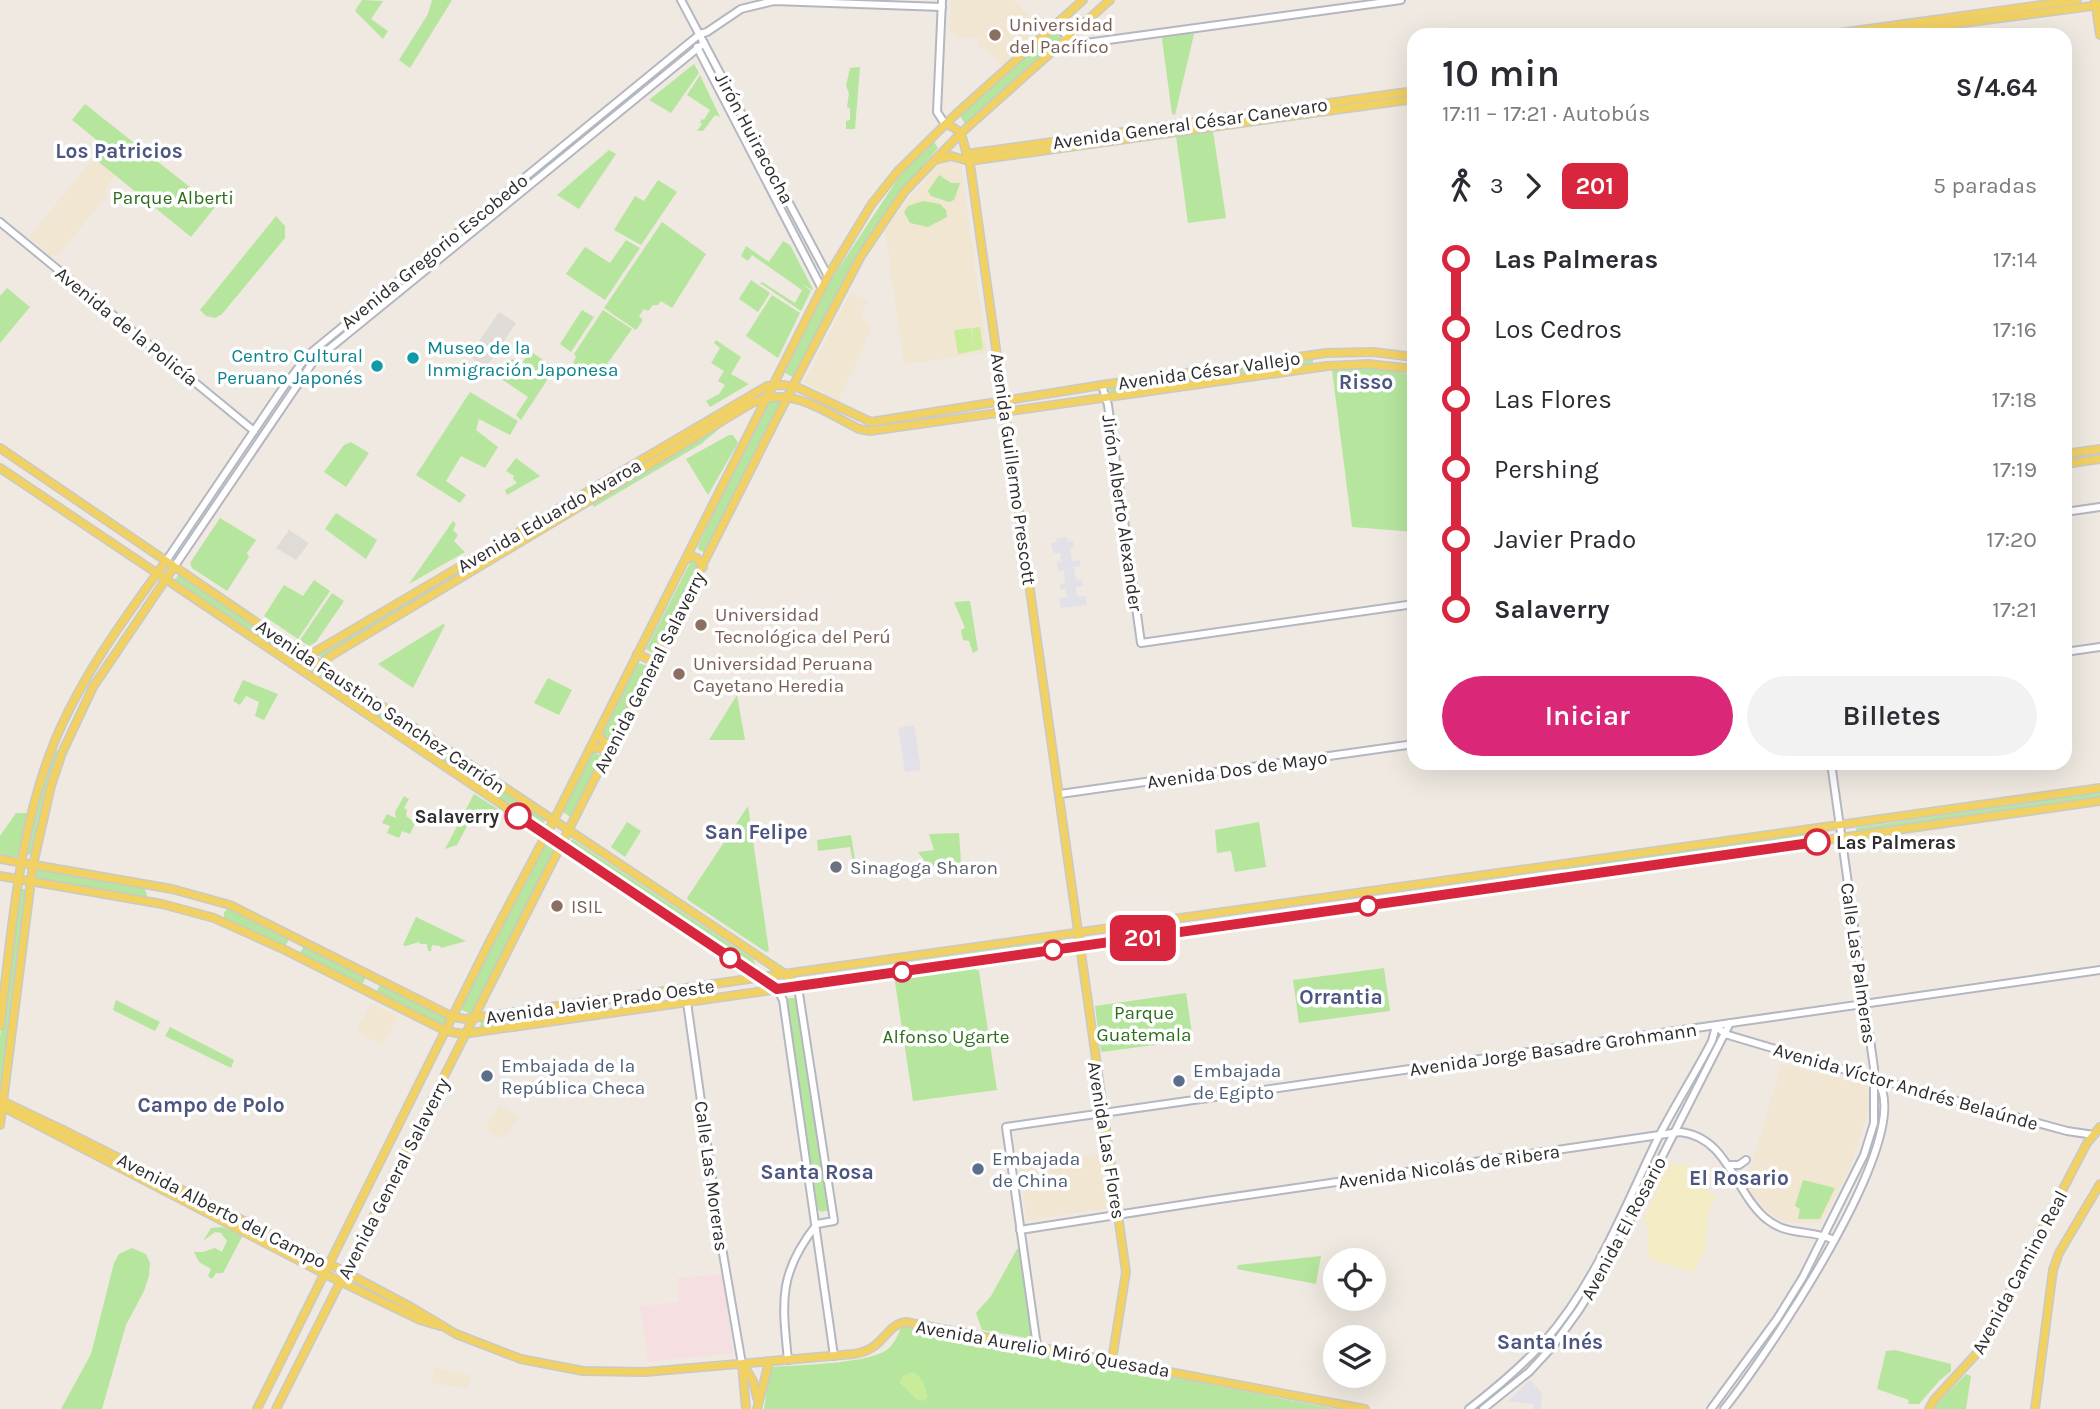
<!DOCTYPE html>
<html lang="es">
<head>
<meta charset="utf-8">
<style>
  body { margin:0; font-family:Karla,sans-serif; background:#f2f2f3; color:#2b2b33; height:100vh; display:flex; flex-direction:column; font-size:26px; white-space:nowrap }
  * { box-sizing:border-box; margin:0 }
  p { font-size:23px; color:#7c7c81 }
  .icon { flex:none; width:38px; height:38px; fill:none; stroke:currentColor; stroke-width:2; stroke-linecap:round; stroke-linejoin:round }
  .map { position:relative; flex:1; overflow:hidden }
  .details { position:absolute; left:1407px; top:28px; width:665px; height:742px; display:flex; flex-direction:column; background:#fff; border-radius:21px; box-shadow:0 7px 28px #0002 }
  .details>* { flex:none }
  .badge { padding:0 14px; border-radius:10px; font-size:24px; line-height:46px }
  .buttons { position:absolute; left:1323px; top:1248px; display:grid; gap:14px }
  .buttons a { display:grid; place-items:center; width:63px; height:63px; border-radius:50%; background:#fff; box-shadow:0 7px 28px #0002; font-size:35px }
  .map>.badge { position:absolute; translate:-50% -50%; box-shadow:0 0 0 4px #fff }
  .legs { display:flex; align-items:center; gap:10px; height:77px; padding:0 35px; font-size:23px }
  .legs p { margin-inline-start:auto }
  .summary { display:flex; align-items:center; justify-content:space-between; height:119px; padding:0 35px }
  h1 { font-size:38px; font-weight:600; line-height:52px }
  .cta { display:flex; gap:14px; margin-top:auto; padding:14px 35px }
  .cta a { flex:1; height:80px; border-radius:42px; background:#db2777; color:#fff; font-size:28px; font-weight:600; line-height:80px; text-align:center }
  .cta a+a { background:#f2f2f3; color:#2b2b33 }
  ul { padding:0 35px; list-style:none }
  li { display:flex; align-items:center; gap:24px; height:70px; font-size:26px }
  li i { display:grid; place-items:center; width:10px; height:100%; margin:0 9px; background:currentColor }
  li i::after { content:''; width:18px; height:18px; margin:-9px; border:5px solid; border-radius:50%; background:#fff }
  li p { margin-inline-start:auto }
  li:first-child i { background:linear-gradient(#0000 50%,currentColor 0) }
  li:last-child i { background:linear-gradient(currentColor 50%,#0000 0) }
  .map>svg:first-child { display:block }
</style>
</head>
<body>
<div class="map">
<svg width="2100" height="1409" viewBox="0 0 2100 1409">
  <rect width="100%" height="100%" fill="#efe9e1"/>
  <g fill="#e3e1e8">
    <path d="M1067,537L1068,542L1073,541L1074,547L1070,548L1072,561L1080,560V566L1074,567L1076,580L1082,579L1083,586L1076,587L1077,597L1086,596L1087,605L1061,608L1059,598L1067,597L1066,589H1060V584L1065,583L1064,570L1058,571L1057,562L1061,561L1060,553H1053L1051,543L1057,542L1056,539Z"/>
    <path d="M914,725L921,770L905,772L898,728Z"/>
    <path d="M1530,1380L1542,1393L1541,1409H1533V1404L1508,1401Z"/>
  </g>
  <g fill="#f0e6d1">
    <path d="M951,0H1014L1042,29L1002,66L984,46L981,49L976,43L981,38L955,37V33L950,32Z"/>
    <path d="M94,158L115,175L107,186V195L57,256H51L29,237Z"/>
    <path d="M947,160L954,161L961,167L987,353L904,364L885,230L907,201L940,164Z"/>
    <path d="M851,292L868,301L860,316L871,327L858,361L838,401L804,382Z"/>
    <path d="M371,1003L398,1016L383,1045L356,1031Z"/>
    <path d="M1782,1064L1867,1085L1870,1105L1849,1171L1821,1223L1785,1222L1770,1214L1745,1187Z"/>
    <path d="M499,1105L519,1116L504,1139L485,1129Z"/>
    <path d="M1102,1154L1110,1208L1027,1220L1019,1166Z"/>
    <path d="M434,1368L470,1375L468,1389L431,1383Z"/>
  </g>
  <path fill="#f5dfe0" d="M723,1274L733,1353L648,1362L640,1306L679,1302L678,1278Z"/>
  <g fill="#b6e59e">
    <path d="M362,0L383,1L371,19L388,31L383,39L355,11Z"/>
    <path d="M432,0H452L410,68L399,60L428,14Z"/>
    <path d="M1192,31L1194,34L1175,115L1172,114L1162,39L1164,36Z"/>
    <path d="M1056,32L1060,37V40L966,125L960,116L1051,33Z"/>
    <path d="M694,64L699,73L671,113L649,100Z"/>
    <path d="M860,67L855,129H846V121L850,120V108L847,107L849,93L846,86L850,68Z"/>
    <path d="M700,75L720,117L715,115L703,131H697L702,124L700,122L702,119L704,120L710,110L687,95Z"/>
    <path d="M85,104L215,207L191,237L94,158L103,145L72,120Z"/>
    <path d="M1213,131L1226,218L1188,223L1176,136Z"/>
    <path d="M933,140L938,148L906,186L869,237L793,377L785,373L829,283L899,177Z"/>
    <path d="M609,150L616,154L579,209L557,195Z"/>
    <path d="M939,175L951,183H960L954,200L949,202L931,196L928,191Z"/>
    <path d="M658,180L677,192L641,245L614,230L635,196L644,201Z"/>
    <path d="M923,201L940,204L946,210L947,217L928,227L910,223L904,212L908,206Z"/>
    <path d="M276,216L285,226V238L222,314L215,318L206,316L200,310Z"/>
    <path d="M662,222L706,254L672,308L661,301L658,305H653L648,311L644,309L639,316L643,320L636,330L604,308Z"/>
    <path d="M626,240L640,248L605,300L566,274L585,247L610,263Z"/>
    <path d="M783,241L790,245L813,289L812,290L802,284L811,291L801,311L760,283L762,282L795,303L802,290L752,255L748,261L741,256L746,246L769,262Z"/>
    <path d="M751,280L770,293L758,312L739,299Z"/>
    <path d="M7,288L30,307L0,343V296Z"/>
    <path d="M772,295L800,313L778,358L746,336Z"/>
    <path d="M582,310L594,317L571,352L560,344Z"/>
    <path d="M603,310L632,329L597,378L573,363L576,357L574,354Z"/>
    <path d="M716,340L741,357L731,374L749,384L710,407L706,401L719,394L725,385L718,381L724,371L711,363L720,348L714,343Z"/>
    <path d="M530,351L555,368L521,420L516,415L528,397L500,378L512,359L521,365Z"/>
    <path d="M1313,359V365L1110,393L1109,387Z"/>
    <path d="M1371,367L1414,375V532L1352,527L1332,370Z"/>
    <path d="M470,392L518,421L510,435L479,419L476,430L498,447L485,468L461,456L446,481L466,495L460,503L416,475Z"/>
    <path d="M772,400H782L710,551L703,552L698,549V546L767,402Z"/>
    <path d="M732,418L701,444L594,507L592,504Z"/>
    <path d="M729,435H733L738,443L708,495L686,459Z"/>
    <path d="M351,442L369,453L346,487L324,472L344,445Z"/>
    <path d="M516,458L540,476L507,495L505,490L517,483L513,479L514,476L506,471Z"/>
    <path d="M336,513L377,540L366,559L325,529Z"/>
    <path d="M220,518L256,540L247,553L249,557L227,591L192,568L190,563Z"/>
    <path d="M453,521L456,524L453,530L458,535L454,541L465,552L409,584Z"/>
    <path d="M492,552L494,555L322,658L316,654Z"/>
    <path d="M693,561L699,562L701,567L658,655L646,649L690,563Z"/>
    <path d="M179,574L368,699L363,707L174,581Z"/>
    <path d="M314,580L330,591L298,639L264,616L284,585L303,596Z"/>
    <path d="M332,593L344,601L316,642L309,646L300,640Z"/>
    <path d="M970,601L978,650L973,653L969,641L963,640L961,630L965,628L954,602Z"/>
    <path d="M443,624L445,625L413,688L378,664Z"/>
    <path d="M636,662L650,667L613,740L602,736L601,733Z"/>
    <path d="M548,678L572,690L559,715L534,703Z"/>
    <path d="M243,680L278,694L264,720L255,716L259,702L246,696L240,705L233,701Z"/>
    <path d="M737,695L745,740H709Z"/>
    <path d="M376,706L546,818L542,827L371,712Z"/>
    <path d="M55,750L59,751L43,804L32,855L26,854L37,803Z"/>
    <path d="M592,751L604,757L574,820L562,811Z"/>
    <path d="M2100,792V797L1856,833V828Z"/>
    <path d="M474,794L501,811L494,825L473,815L457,845L445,849Z"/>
    <path d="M404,796L409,799L404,808L407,810L406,816L415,823L410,834L402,831L399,838L387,833L390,826L382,823L387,814L396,818L395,812Z"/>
    <path d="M748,806L769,951L766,952L688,900L687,898Z"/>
    <path d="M16,813H27L19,857L0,854V836Z"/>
    <path d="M627,822L641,831L625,857L611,847Z"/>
    <path d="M1259,822L1266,867L1235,872L1231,851L1217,853L1215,830Z"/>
    <path d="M1824,831L1827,835L1825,838L1524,880L1521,876L1559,872L1564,868Z"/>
    <path d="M959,833L961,863L929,867L918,852L934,850L929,834Z"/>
    <path d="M851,835L857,872H855L850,847L818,851L817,840Z"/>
    <path d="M572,839L753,959L756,965L750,967L568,845Z"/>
    <path d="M546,844L557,851L472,1015L460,1009Z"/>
    <path d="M33,869L144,888L147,894L146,898L31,881Z"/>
    <path d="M1508,877V879L1460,888L1114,939L1113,935Z"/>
    <path d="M21,889H27L4,1093L0,1092V1037Z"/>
    <path d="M229,908L290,937L285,947L224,918V912Z"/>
    <path d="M416,917L466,941L441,948L440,946L432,945L431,951H428L427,944H420L419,942L406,946L403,945Z"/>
    <path d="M1046,942L1047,945L1018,952L805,980L804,977Z"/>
    <path d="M304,946L366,977L362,985L300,953Z"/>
    <path d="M974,968L979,971L997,1090L913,1101L895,982L897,980Z"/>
    <path d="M1384,968L1390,1011L1299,1023L1293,980Z"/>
    <path d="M380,984L448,1016L443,1027L378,995L377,991Z"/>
    <path d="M1186,993L1193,1040L1101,1052L1095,1006Z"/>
    <path d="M789,998H796L797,1000L829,1210L822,1212L818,1210L787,1001Z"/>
    <path d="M116,1000L160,1022L155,1031L113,1010Z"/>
    <path d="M597,1004L598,1012L480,1028L481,1021Z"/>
    <path d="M170,1027L234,1060L231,1068L165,1036Z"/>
    <path d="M1803,1180L1835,1188L1820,1219H1798L1800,1209L1795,1206Z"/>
    <path d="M222,1227L243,1235L223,1273H216L212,1279L208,1276L211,1269L199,1262L194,1252H203L215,1248L222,1252L227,1241L221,1233L215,1232L203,1241L211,1228Z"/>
    <path d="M132,1248L146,1254L150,1263L149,1276L144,1291L126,1325L102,1409H61L91,1354L114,1263L119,1254Z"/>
    <path d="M1020,1248L1033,1339L982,1330L976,1313L991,1296L1017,1249Z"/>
    <path d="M1321,1256L1316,1284L1237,1269L1238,1265Z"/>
    <path d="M902,1326L1337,1409H764L770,1367C796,1365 870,1364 888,1349C895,1343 898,1334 902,1326Z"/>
    <path d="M1895,1350L1951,1364V1371L1939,1381L1919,1404H1908L1909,1400L1877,1389L1886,1351Z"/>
    <path d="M1966,1374L1971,1376L1966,1409H1932Z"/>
  </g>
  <path fill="#f3ecc5" d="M1668,1164L1691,1166L1690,1184H1706L1708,1193L1717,1197L1709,1209L1705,1248L1694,1272L1649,1259L1648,1228L1644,1218Z"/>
  <g fill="#c9ec9a">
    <path d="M980,327L983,349L958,354L954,330L971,328L974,344L972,328Z"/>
    <path d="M911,1372L917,1374L923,1382L928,1397L923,1401L916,1399L899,1382L903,1376Z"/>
  </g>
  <g fill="#dfdcd8">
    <path d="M499,312L516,323L486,368L469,356Z"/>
    <path d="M289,530L309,543L296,560L276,548Z"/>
  </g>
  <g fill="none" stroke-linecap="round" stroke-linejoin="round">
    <g stroke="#b4b7c1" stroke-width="10">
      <g id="minor">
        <path d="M681,0L828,276"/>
        <path d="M942,0L937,112L945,124"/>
        <path d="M1055,25L1074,42L1086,43L1401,0"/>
        <path d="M697,47L821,287"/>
        <path d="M0,222L254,431"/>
        <path d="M1102,385L1108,405L1141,643L1414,604"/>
        <path d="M2065,512L2100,507"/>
        <path d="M166,561L283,388L308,355L700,34L707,32L741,9L774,1L942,7"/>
        <path d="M174,567L313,362L704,43"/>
        <path d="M2065,652L2100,647"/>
        <path d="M1060,794L1414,744"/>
        <path d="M685,988L720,1236L742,1364"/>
        <path d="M777,989L783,1000L834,1356"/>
        <path d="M1716,1026L1725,1034L1876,1079L2067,1131L2094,1135"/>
        <path d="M1729,1165H1739L1746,1160"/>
        <path d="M1020,1230L1213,1200L1680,1132C1727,1137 1734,1190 1764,1217C1788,1238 1809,1228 1834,1240"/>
        <path d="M1037,1346L1006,1127L2100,970"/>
        <path d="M788,1360C782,1301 778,1273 817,1224L834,1221L798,987"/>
        <path d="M1469,1409C1496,1388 1521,1367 1544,1342C1596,1283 1624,1208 1658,1138C1675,1105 1695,1074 1712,1041L1716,1026"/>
        <path d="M1483,1409L1529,1372L1553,1346L1579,1310L1607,1265L1730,1023"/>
        <path d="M1711,1409L1777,1319L1803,1277L1864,1155L1874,1123V1068L1831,763"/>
        <path d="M1724,1409C1761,1363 1920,1133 1877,1081"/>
      </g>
    </g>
    <g stroke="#c9c9c9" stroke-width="10">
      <g id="major">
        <path d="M2095,0L2100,35"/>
        <path d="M1825,35L2077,0"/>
        <path d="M1871,35L2100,5"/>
        <path d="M945,124C968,131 961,144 970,164L1126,1272L1112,1360"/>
        <path d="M966,154L1414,91"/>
        <path d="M935,160L951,156L969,161L1414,99"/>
        <path d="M0,448L269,631L785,974L798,987"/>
        <path d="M2065,454L2100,449"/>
        <path d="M2065,464L2100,459"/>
        <path d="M0,468L777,989"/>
        <path d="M685,560L691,557L697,558L703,567"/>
        <path d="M637,654L655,662"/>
        <path d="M308,656L767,386L783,385L799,388L871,422L1102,385L1326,353L1373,352L1414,357"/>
        <path d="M321,664L332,655L747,406C788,382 822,411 859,429L870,431L1327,366L1368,364L1414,369"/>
        <path d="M598,733L604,743L614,742"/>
        <path d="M590,748H601L607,755"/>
        <path d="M0,859L172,889L230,905L453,1017L466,1019L2100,788"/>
        <path d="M0,876L162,904L214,918L283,949L446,1031L463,1034L2100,801"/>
        <path d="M0,1026C12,932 18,832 54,743C81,677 124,619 166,561"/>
        <path d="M0,1100L63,1130L345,1272L411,1307L456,1334L521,1359L583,1371L645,1372L853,1354C885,1350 884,1325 906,1322L1365,1409"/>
        <path d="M1,1106L325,1274L420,1320L440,1326"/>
        <path d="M0,1125L33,865L51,786L62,753L93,687L174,567"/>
        <path d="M742,1364L746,1409"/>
        <path d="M743,1364L753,1381L757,1398"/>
        <path d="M257,1409L490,941L557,814L828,276L871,205L898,171L956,114L1083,0"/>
        <path d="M276,1409L796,380L861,256L905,191L961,133L1110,0"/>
        <path d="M757,1409L769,1362"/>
        <path d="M1929,1409L1934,1400L1978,1352L2087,1143L2100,1127"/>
        <path d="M2035,1409L2053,1270L2059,1253L2100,1184"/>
      </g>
    </g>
    <use href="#minor" stroke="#fff" stroke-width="6"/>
    <use href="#major" stroke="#f2d163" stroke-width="7"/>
  </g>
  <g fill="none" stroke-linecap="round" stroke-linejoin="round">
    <g stroke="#fff" stroke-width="16">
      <path id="line-1" d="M518,816L777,989L1817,842"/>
    </g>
    <use href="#line-1" stroke="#d7263d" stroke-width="10"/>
  </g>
  <g fill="#8d6e63" stroke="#fff" stroke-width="2.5">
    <circle cx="995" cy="35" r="7"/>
    <circle cx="701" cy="625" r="7"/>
    <circle cx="679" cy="674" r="7"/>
    <circle cx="557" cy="906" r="7"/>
  </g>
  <g fill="#0f9aa8" stroke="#fff" stroke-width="2.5">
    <circle cx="413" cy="358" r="7"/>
    <circle cx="377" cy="366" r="7"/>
  </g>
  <g fill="#fff" stroke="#d7263d" stroke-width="3.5">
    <circle cx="518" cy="816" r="12"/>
    <circle cx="1817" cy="842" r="12"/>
    <circle cx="1368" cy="906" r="9"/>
    <circle cx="1053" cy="950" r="9"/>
    <circle cx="730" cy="958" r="9"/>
    <circle cx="902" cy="972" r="9"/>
  </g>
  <circle fill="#6b7280" stroke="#fff" stroke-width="2.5" cx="836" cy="867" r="7"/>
  <g fill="#5c6f8a" stroke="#fff" stroke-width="2.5">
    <circle cx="487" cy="1076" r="7"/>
    <circle cx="1179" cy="1081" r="7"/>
    <circle cx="978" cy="1169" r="7"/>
  </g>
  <g text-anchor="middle" stroke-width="7" stroke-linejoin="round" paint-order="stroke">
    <g font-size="19" fill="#785e54" stroke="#fff" text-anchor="start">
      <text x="1009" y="31">Universidad<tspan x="1009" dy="22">del Pacífico</tspan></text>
      <text x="715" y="621">Universidad<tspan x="715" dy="22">Tecnológica del Perú</tspan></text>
      <text x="693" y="670">Universidad Peruana<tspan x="693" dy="22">Cayetano Heredia</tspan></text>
      <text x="571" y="913">ISIL</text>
    </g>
    <g font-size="19" fill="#2e2e2e" stroke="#fff">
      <text transform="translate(1190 123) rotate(-8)" y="7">Avenida General César Canevaro</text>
      <text transform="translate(755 138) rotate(62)" y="7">Jirón Huiracocha</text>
      <text transform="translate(434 251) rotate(-39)" y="7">Avenida Gregorio Escobedo</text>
      <text transform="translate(127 326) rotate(39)" y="7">Avenida de la Policía</text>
      <text transform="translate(1209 370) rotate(-8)" y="7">Avenida César Vallejo</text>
      <text transform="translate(1014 469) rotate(82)" y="7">Avenida Guillermo Prescott</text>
      <text transform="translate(1123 513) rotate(82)" y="7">Jirón Alberto Alexander</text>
      <text transform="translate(549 515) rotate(-30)" y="7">Avenida Eduardo Avaroa</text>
      <text transform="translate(649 672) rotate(-63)" y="7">Avenida General Salaverry</text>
      <text transform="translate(381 706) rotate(34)" y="7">Avenida Faustino Sanchez Carrión</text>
      <text transform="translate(1237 769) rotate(-8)" y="7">Avenida Dos de Mayo</text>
      <text transform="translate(1859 963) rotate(82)" y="7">Calle Las Palmeras</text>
      <text transform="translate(600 1001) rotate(-8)" y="7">Avenida Javier Prado Oeste</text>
      <text transform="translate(1553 1049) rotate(-8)" y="7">Avenida Jorge Basadre Grohmann</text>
      <text transform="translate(1906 1086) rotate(16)" y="7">Avenida Víctor Andrés Belaúnde</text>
      <text transform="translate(1107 1140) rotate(81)" y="7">Avenida Las Flores</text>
      <text transform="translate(1449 1166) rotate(-8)" y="7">Avenida Nicolás de Ribera</text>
      <text transform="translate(712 1176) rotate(82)" y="7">Calle Las Moreras</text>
      <text transform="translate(393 1178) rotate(-63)" y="7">Avenida General Salaverry</text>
      <text transform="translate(222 1210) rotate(27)" y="7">Avenida Alberto del Campo</text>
      <text transform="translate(1623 1228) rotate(-62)" y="7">Avenida El Rosario</text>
      <text transform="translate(2019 1272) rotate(-62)" y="7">Avenida Camino Real</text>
      <text transform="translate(1043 1348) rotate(10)" y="7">Avenida Aurelio Miró Quesada</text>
    </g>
    <g font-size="19" fill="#2c6e1b" stroke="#fff">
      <text x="173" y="204">Parque Alberti</text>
      <text x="1144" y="1019">Parque<tspan x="1144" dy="22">Guatemala</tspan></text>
      <text x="946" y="1043">Alfonso Ugarte</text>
    </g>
    <g font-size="19" fill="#0d838f" stroke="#fff" text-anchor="start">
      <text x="427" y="354">Museo de la<tspan x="427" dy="22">Inmigración Japonesa</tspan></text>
      <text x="363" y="362" text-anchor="end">Centro Cultural<tspan x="363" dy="22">Peruano Japonés</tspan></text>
    </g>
    <g font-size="19" font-weight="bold" fill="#2e2e2e" stroke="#fff" text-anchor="end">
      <text x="499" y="823">Salaverry</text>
      <text x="1836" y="849" text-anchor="start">Las Palmeras</text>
    </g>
    <g font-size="19" fill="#5b616d" stroke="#fff" text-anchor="start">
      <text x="850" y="874">Sinagoga Sharon</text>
    </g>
    <g font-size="19" fill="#4e5e75" stroke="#fff" text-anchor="start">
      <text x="501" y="1072">Embajada de la<tspan x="501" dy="22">República Checa</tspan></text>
      <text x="1193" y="1077">Embajada<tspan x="1193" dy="22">de Egipto</tspan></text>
      <text x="992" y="1165">Embajada<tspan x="992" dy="22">de China</tspan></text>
    </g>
    <g font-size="21" font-weight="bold" fill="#4d5680" stroke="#fff">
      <text x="119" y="158">Los Patricios</text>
      <text x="1366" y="389">Risso</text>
      <text x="756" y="839">San Felipe</text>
      <text x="1341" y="1004">Orrantia</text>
      <text x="211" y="1112">Campo de Polo</text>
      <text x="817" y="1179">Santa Rosa</text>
      <text x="1739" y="1185">El Rosario</text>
      <text x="1550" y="1349">Santa Inés</text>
    </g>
  </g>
</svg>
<div class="buttons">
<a><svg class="icon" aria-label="locate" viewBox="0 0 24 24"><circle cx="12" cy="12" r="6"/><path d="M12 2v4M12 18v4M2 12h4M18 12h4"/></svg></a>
<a><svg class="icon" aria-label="layers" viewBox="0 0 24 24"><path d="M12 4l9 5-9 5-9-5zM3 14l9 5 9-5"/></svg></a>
</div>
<b class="badge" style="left:1143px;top:938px;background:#d7263d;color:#fff">201</b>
<section class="details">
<div class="summary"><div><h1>10 min</h1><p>17:11 – 17:21 · Autobús</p></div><b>S/4.64</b></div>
<div class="legs"><svg class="icon" aria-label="walk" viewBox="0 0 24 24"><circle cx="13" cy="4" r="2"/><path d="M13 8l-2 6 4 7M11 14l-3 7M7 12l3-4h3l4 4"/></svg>3<svg class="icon" aria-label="forward" viewBox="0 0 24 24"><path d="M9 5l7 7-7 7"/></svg><b class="badge" style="background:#d7263d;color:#fff">201</b><p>5 paradas</p></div>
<ul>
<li><i style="color:#d7263d"></i><b>Las Palmeras</b><p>17:14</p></li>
<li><i style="color:#d7263d"></i><span>Los Cedros</span><p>17:16</p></li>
<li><i style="color:#d7263d"></i><span>Las Flores</span><p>17:18</p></li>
<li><i style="color:#d7263d"></i><span>Pershing</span><p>17:19</p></li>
<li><i style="color:#d7263d"></i><span>Javier Prado</span><p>17:20</p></li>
<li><i style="color:#d7263d"></i><b>Salaverry</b><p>17:21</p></li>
</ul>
<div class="cta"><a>Iniciar</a><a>Billetes</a></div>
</section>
</div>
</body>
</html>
